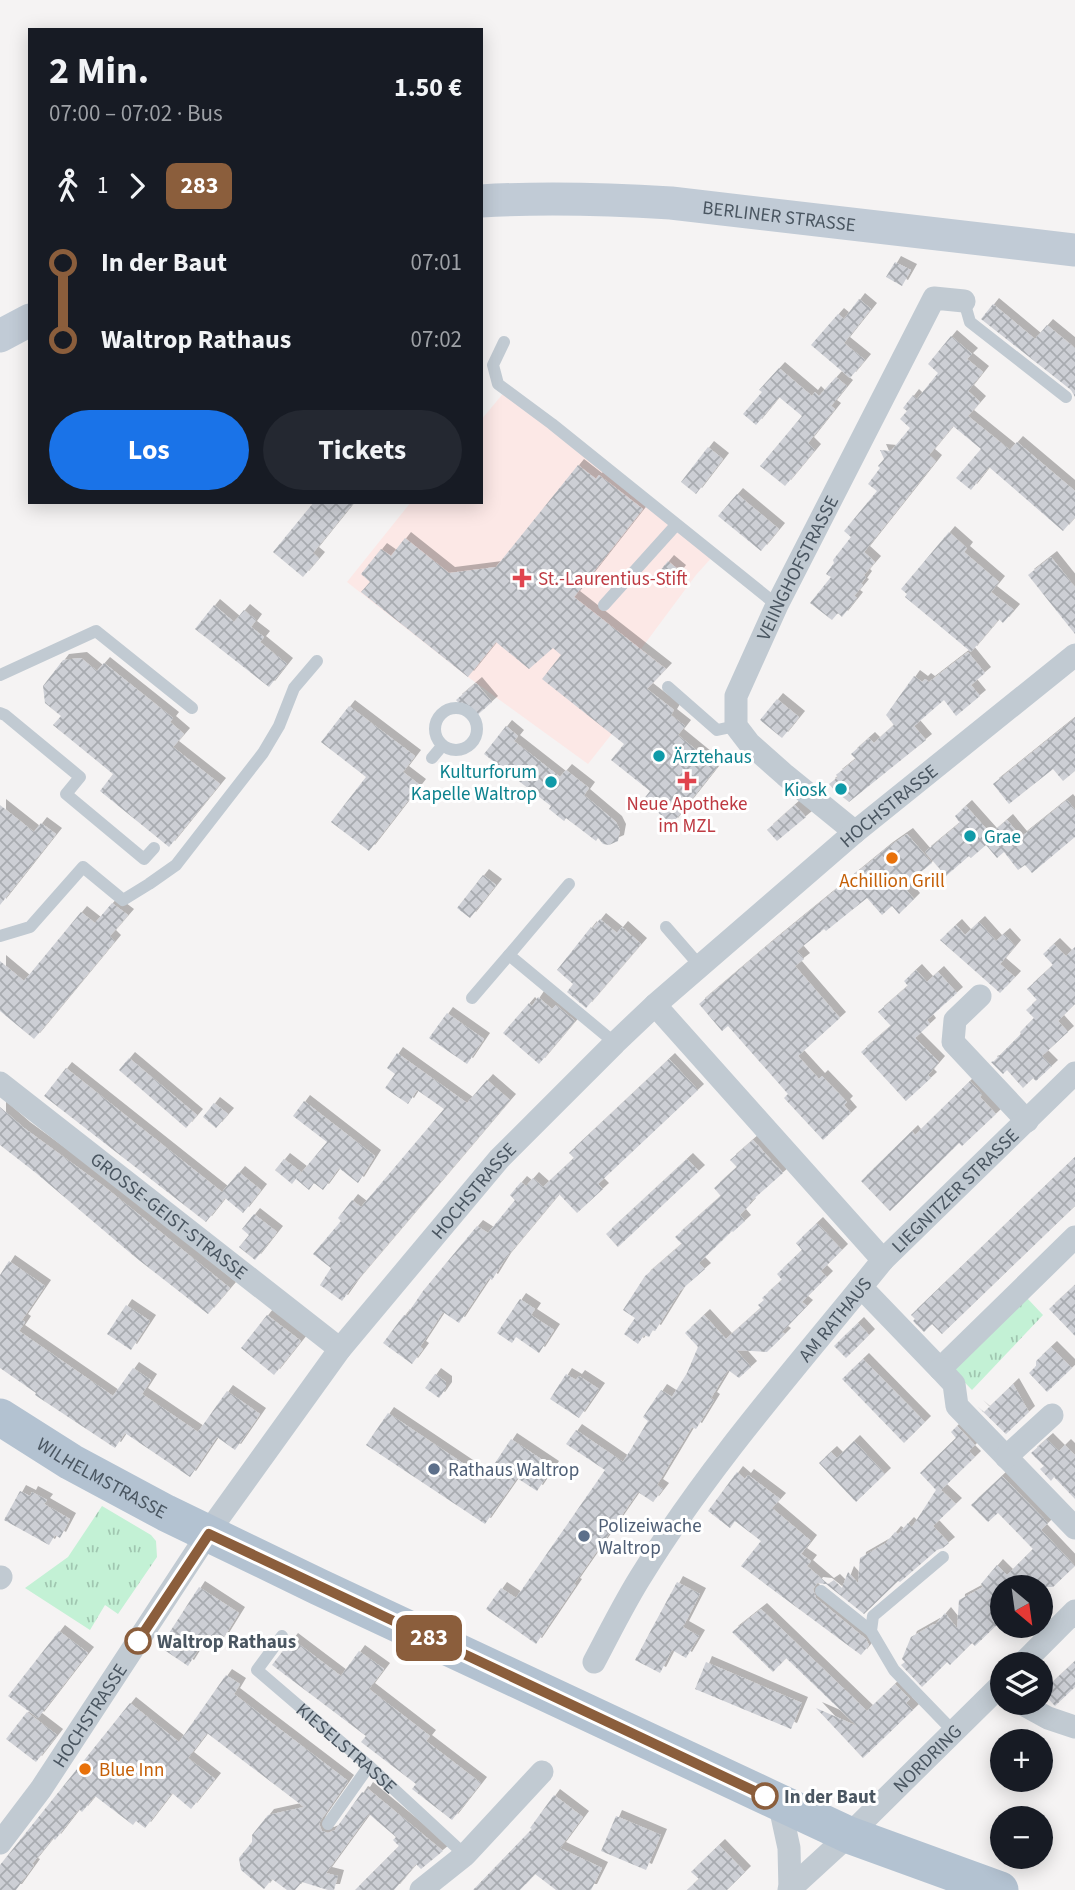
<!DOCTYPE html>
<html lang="de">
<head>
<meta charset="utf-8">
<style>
  body { margin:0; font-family:"Source Sans 3",sans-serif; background:#242831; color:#f1f3f6; height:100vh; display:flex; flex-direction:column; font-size:26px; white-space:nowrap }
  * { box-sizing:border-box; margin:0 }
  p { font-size:23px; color:#9ea1a6 }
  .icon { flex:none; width:38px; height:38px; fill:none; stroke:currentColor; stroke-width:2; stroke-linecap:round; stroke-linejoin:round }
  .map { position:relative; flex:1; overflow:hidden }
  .panel { position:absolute; left:28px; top:28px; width:455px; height:476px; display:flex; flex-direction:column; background:#171b24; border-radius:0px; box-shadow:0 4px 18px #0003 }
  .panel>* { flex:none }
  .badge { padding:0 14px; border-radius:10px; font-size:24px; line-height:46px }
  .needle { width:46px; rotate:151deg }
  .tools { position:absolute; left:990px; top:1575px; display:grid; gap:14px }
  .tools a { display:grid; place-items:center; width:63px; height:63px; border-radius:50%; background:#171b24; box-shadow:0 4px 18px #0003; font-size:35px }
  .map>.badge { position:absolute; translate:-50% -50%; box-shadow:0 0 0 4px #fff }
  .legs { display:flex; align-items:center; gap:10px; height:77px; padding:0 21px; font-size:23px }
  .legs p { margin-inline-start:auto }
  .summary { display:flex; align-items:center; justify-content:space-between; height:119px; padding:0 21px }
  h1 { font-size:38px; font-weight:700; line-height:52px }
  .action { display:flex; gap:14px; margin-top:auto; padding:14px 21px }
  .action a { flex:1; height:80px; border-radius:42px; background:#1a73e8; color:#fff; font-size:28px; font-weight:700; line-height:80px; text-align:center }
  .action a+a { background:#242831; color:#f1f3f6 }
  ul { padding:0 21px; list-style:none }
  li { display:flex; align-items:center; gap:24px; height:77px; font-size:26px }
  li i { display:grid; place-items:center; width:10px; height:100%; margin:0 9px; background:currentColor }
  li i::after { content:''; width:18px; height:18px; margin:-9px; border:5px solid; border-radius:50%; background:#171b24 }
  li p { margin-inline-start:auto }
  li:first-child i { background:linear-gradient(#0000 50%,currentColor 0) }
  li:last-child i { background:linear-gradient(currentColor 50%,#0000 0) }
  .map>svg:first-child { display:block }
</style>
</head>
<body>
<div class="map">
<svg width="1075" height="1890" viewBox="0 0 1075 1890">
  <defs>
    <pattern id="grass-tufts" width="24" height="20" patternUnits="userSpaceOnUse" patternTransform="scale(1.75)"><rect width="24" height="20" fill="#c3f1d5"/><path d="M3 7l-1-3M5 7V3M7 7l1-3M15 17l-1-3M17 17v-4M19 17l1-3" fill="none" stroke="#a0c6b0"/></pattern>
    <pattern id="building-cross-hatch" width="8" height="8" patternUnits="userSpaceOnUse" patternTransform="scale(1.75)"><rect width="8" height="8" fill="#cdcfd5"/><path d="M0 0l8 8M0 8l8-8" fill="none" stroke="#a8abb0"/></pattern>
    <filter id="shadow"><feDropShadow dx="6" dy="-6" stdDeviation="0" flood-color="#0004"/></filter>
  </defs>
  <rect width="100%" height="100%" fill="#f5f3f3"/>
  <path fill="#fce8e6" d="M506,390L714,555L696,575L641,649L666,669L649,687L588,764L468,677L347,582L411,502H481V420Z"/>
  <g fill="url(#grass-tufts)">
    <path d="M1026,1297L1043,1315L972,1390L951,1368Z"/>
    <path d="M102,1506L151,1535L156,1541L157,1557L118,1614L105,1605L90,1630L25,1588L68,1557Z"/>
  </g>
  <g fill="url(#building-cross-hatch)" filter="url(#shadow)">
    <path d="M895,262L911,270L902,286L886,277Z"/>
    <path d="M859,299L871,309L844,343L865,360L850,378L811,345L838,314L844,319Z"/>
    <path d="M993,304L1035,339L1047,325L1075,348V397L1071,390L981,319Z"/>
    <path d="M951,336L972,354L967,359L983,372L968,391L980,402L968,416L1010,450L1017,442L1075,491V517L1063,531L989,467L971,490L956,478L981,449L953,426L929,455L936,461L864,552L875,562L864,575L866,577L861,584L863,585L854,596L857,598L842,617L838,613L832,620L810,603L831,577L826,574L834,563L833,560L851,537L844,531L877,491L868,484L880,468L878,466L884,459L880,450L891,451L910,428L900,419L907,411L903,408L913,395L917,399L938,373L928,364Z"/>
    <path d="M779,368L812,396L815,392L819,396L836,377L847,386L831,406L835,409L808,443L815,450L785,486L760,466L802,416L779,397L756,425L743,414L762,392L759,390Z"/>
    <path d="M708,447L723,459L696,494L681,482Z"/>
    <path d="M578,465L596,479L599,475L643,509L574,597L666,669L647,689L674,710L671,715L685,726L678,735L717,767L672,824L643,800L650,791L611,760L624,744L542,679L561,655L553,648L529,669L496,642L468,677L361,592L370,582L361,574L381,549L391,556L405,538L449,573L496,567Z"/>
    <path d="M737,494L779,529L761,551L718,516Z"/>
    <path d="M314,502H354L313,553L319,558L303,577L273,552Z"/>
    <path d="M949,532L967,548L964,552L999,582L991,592L1014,610L1003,623L999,619L971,652L905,597L907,594L901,589Z"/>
    <path d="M1051,557L1075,587V634L1028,575Z"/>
    <path d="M668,561L680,571L667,588L654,578Z"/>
    <path d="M214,605L234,622L244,610L256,620L251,627L264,637L260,642L287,664L269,687L195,629Z"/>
    <path d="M968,652L985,673L971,685L980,696L956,716L944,700L914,726L926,740L849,802L835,791L829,784L838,777L836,775L856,759L851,754L869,738L874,743L894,725L886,715L914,676L922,682L925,679L929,682Z"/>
    <path d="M81,658L97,671L104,663L173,718L170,722L184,734L173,747L220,784L169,847L100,791L113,774L53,725L61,716L45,703L43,686L63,660Z"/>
    <path d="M476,683L492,702L473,719L456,700Z"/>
    <path d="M777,699L799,717L782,738L760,720Z"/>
    <path d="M349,706L415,756L403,772L420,785L369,851L331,822L366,777L321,742Z"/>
    <path d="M1075,718V771L1063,781L1053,769L1009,804L993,784Z"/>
    <path d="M506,726L518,736L514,741L560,777L566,770L589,788L584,795L616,822L620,830L618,841L609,845L603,844L598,838L596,841L566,818L564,821L549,809L551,806L484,754Z"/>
    <path d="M1067,800L1075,810V837L1032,873L1025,865L1018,870L1004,852L997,858L986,845L971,858L969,856L946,876L925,852L960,823L955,816L966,806L991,834L1007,820L1021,837Z"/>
    <path d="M0,805L34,832L41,823L56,834L0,905Z"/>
    <path d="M795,805L806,817L777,841L767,830Z"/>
    <path d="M907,834L932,863L903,886L914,899L899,914L892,906L882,915L867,898L826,931L824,929L797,951L804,959L795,966L840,1018L798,1056L819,1079L822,1076L847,1102L844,1105L851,1113L823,1140L784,1098L788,1094L728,1026L722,1031L699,1004L767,946L887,848Z"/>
    <path d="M483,875L496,885L470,918L457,908Z"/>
    <path d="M112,903L128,915L110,936L115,941L34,1039L0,1011V961L24,981L81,912L95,923Z"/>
    <path d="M600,919L617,933L622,927L641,944L586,1008L567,992L573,984L557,970L591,927L592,929Z"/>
    <path d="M979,922L996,941L1004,934L1015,946L1000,964L1015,977L1000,993L940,940L956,925L965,935Z"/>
    <path d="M1054,944L1066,956L1075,947V1004L1058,1021L1068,1032L1042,1056L1052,1066L1036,1081L1033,1078L1023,1088L1007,1070L1003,1074L991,1062L994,1061L1021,1034L1020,1032L1034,1018L1026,1010L1037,1000L1027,989L1053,965L1043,954Z"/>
    <path d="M916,970L927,982L938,972L957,993L927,1020L930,1024L915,1038L939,1062L928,1075L931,1078L906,1101L861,1052L891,1026L878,1012L908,986L904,981Z"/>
    <path d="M538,997L552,1009L556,1005L575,1021L539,1064L503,1033L529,1003L532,1006Z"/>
    <path d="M447,1013L484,1039L467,1064L429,1038Z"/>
    <path d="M397,1053L467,1103L487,1080L510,1100L354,1284L342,1301L320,1285L331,1268L313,1254L341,1221L338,1218L352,1200L361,1207L444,1109L417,1090L408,1104L385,1088L395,1074L387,1068Z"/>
    <path d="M129,1058L197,1115L186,1128L119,1070Z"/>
    <path d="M669,1059L698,1090L598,1184L603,1189L577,1213L559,1194L505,1259L492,1280L489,1278L459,1323L443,1312L420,1347L423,1349L412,1364L383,1343L404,1315L406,1316L423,1291L477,1226L488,1233L515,1200L510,1195L521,1182L526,1186L533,1178L543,1187L574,1158L569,1153Z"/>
    <path d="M66,1068L222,1192L239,1172L261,1190L243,1213L225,1198L206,1222L44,1096Z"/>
    <path d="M970,1081L982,1094L980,1097L996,1114L962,1146L959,1143L890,1211L861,1181L912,1131L915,1135Z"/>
    <path d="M304,1101L375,1156L358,1183L339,1168L323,1190L314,1183L309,1190L296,1179L327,1142L293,1116Z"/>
    <path d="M214,1103L228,1114L216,1128L203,1117Z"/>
    <path d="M0,1107L24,1128L106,1188L230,1288L208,1314L135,1257L36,1173L0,1145Z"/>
    <path d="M753,1140L783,1173L749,1203L750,1204L740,1215L745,1221L733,1232L732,1231L699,1263L705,1269L680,1291L655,1331L653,1330L649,1337L644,1335L638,1344L624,1334L635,1318L623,1310L645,1276L682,1244L675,1237L721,1196L714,1188L737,1167L730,1160Z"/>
    <path d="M1075,1157V1206L942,1334L932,1324L924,1332L913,1321L915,1319L911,1315Z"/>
    <path d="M284,1159L301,1172L292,1184L275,1170Z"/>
    <path d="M687,1159L699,1171L618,1247L606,1234Z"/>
    <path d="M254,1214L277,1232L255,1260L239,1247L249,1235L242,1229Z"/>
    <path d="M817,1223L842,1250L821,1271L827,1277L802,1302L807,1306L782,1332L785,1334L767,1352L736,1350L751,1367L739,1378L728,1370L711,1398L714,1400L696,1429L692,1427L657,1485L663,1489L653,1502L638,1492L574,1584L576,1585L536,1644L486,1609L501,1588L516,1598L605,1470L566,1444L576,1430L623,1462L648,1421L643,1417L661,1390L672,1397L687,1373L698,1347L685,1333L704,1315L726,1339L761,1308L758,1305L764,1300L762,1298L782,1280L777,1274L802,1250L796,1243Z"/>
    <path d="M9,1261L45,1286L22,1320L25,1322L19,1331L113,1396L133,1368L151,1380L142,1394L198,1432L227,1391L260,1414L235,1450L217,1437L190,1477L125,1433L115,1448L35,1395L36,1393L0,1368V1275Z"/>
    <path d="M1075,1285V1336L1049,1309Z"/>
    <path d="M520,1299L535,1309L531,1315L554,1330L539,1353L516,1337L512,1343L497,1333Z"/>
    <path d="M126,1305L150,1321L131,1350L107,1334Z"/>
    <path d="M267,1315L301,1341L274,1375L241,1348Z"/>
    <path d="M858,1323L869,1335L846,1358L834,1346Z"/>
    <path d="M1051,1347L1072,1368L1047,1392L1029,1373L1036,1366V1361Z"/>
    <path d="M863,1359L925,1422L904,1443L842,1379Z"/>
    <path d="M435,1374L446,1382V1388L439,1398L425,1388Z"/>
    <path d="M566,1374L576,1380L579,1376L599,1389L579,1418L550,1399Z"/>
    <path d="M1013,1384L1029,1412L1006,1434L977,1406L984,1412Z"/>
    <path d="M388,1413L485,1478L511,1439L553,1467L537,1491L517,1478L485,1524L366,1445Z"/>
    <path d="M957,1426L975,1445L969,1451L975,1457L941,1490L956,1504L933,1526L949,1543L943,1548L937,1550L900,1582L898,1581L864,1614L826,1584L817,1583L813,1589L816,1598L866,1639L869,1645L861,1655L741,1566L761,1541L735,1521L730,1528L708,1511L737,1472L745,1479L748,1475L780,1499L772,1508L811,1541L801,1554L811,1561L807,1566L828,1584L834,1580L842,1588L848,1572L858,1583L860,1558L886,1543L895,1532L898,1534L908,1523L912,1527L936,1490L920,1473L956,1438L951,1432Z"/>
    <path d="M1047,1439L1059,1451L1065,1445L1075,1455V1499L1054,1477L1051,1481L1040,1469L1044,1466L1031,1453Z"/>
    <path d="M854,1441L885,1474L856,1502L819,1463L831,1452L837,1458Z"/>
    <path d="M1002,1476L1048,1523L1041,1530L1075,1566L1053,1587H1003V1619L975,1646L972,1643L950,1665L947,1662L922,1687L901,1665L905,1662L902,1659L911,1637L934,1624L935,1625L945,1613L957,1628L959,1600L983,1587L981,1584L997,1565L1007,1575L1033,1549L998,1513L988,1522L971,1505Z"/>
    <path d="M20,1491L30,1496L32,1492L47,1500L44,1504L70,1519L60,1538L55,1535L49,1545L4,1520Z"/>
    <path d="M677,1582L700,1594L683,1627L699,1636L686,1658L672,1650L660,1673L635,1660Z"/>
    <path d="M199,1587L239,1613L221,1642L208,1634L188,1666L160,1647Z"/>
    <path d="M761,1609L867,1711L895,1684L910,1699L906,1703L913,1710L863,1758L816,1708L857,1726L786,1658L773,1672L732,1632Z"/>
    <path d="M59,1631L88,1653L38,1718L8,1696Z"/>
    <path d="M292,1639L341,1676L359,1651L384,1669L369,1689L430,1736L426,1741L481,1783L452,1820L412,1789L416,1784L361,1742L366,1736L272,1665Z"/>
    <path d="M1075,1661V1687L1055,1706L1042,1692Z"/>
    <path d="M706,1662L802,1703L791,1729L695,1689Z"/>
    <path d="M226,1675L240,1684L234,1694L348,1781L321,1820L319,1824L322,1831L328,1833L335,1830L362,1792L364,1793L367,1788L443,1851L421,1869L416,1864L394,1890H355L399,1846L393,1840L396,1837L369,1814L326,1873L338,1876L334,1890H328L302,1882L295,1890H287L272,1879L264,1889L241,1870L239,1858L252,1842V1835L268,1815L304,1807L207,1733L188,1758L215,1779L191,1809L172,1793L145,1828L136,1821L133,1825L95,1796L82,1812L79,1809L55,1840L53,1838L32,1864L34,1865L16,1890H0V1865L130,1703L179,1742Z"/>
    <path d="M27,1712L57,1735L36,1762L6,1739Z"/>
    <path d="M554,1795L583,1817L560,1848L602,1868L591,1890H556L535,1874L520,1890H473L532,1829L530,1828Z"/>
    <path d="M616,1816L661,1835L646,1870L601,1851Z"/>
    <path d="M719,1845L745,1872L727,1890H687L699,1879L691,1872Z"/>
  </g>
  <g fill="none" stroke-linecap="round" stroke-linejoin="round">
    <g stroke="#c1cad2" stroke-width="12">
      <path d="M964,301L970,322L1066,397"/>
      <path d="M504,342L493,365L498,384L552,424L777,605"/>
      <path d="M604,605L676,525"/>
      <path d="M0,675L96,631L192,708"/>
      <path d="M668,687L717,730L736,726"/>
      <circle cx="456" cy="729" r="21"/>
      <path d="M0,713L5,715L80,777L66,794L144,859L154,848"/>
      <path d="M432,758L442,746"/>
      <path d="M569,884L509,955L615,1043"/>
      <path d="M666,927L700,966"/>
      <path d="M0,936L30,927L83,867L123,900L149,884L176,865L263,753L279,726L294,688L317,661"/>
      <path d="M472,998L509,955"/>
      <path d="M943,1557L873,1616L871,1631L894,1670L953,1731"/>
      <path d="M821,1591L871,1631"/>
      <path id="s1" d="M282,1636L257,1670L369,1766L465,1855"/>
      <path d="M328,1824L369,1766"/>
    </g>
    <g stroke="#c1cad2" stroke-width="23">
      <path id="s2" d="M855,832L785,775L749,743L736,726V696L777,605L934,298L964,301"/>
      <path d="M980,996L955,1020L953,1042L1027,1121"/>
      <path id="s3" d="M0,1083L340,1349"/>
      <path id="s4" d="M883,1260L1075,1073"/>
      <path d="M861,1287L940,1369L1075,1237"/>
      <path d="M940,1369L954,1384L957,1406L1075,1528"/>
      <path d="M1006,1457L1052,1415"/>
      <path d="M0,1578L1,1577"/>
      <path id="s5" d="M594,1662C610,1632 625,1601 643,1573C712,1461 801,1362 883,1260L655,1005"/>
      <path d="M1022,1664L1075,1611"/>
      <path d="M1021,1703L1048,1718L1075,1727"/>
      <path d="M779,1802L789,1848L790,1890"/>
      <path id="s6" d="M0,1843L41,1789L217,1520L340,1349L499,1159L615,1043L655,1005L855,832L1075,655"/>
      <path d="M421,1890L465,1855L542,1772"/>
      <path id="s7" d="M789,1890L849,1835L1003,1683"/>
    </g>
    <g stroke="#c1cbd6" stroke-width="33">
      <path id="s8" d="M481,201C545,197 608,199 671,203L1075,250"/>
      <path d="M0,336L30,320"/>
    </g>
    <path stroke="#b3c2d1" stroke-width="37" id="s9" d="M0,1417L71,1462L166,1513L319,1587L849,1835L1000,1890"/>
  </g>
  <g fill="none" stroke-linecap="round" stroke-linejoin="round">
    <g stroke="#fff" stroke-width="16">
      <path id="line-1" d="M138,1641L209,1534L765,1796"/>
    </g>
    <use href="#line-1" stroke="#8b5e3c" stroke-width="10"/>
  </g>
  <g fill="#e0444e" stroke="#fff" stroke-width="2.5">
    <path d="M518.5 567.5h7v7h7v7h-7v7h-7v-7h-7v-7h7z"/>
    <path d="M683.5 770.5h7v7h7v7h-7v7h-7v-7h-7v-7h7z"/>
  </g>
  <g fill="#0f9aa8" stroke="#fff" stroke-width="2.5">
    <circle cx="659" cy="756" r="7"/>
    <circle cx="551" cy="782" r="7"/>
    <circle cx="841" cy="789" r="7"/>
    <circle cx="970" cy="836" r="7"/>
  </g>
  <g fill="#e8710a" stroke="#fff" stroke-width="2.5">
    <circle cx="892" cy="858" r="7"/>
    <circle cx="85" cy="1769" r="7"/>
  </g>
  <g fill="#5c6f8a" stroke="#fff" stroke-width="2.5">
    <circle cx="434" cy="1469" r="7"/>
    <circle cx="584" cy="1536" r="7"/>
  </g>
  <g fill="#fff" stroke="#8b5e3c" stroke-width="3.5">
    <circle cx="138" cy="1641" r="12"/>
    <circle cx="765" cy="1796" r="12"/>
  </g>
  <g text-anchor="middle" stroke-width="6" stroke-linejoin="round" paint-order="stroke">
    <g font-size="19" fill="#4a5661" stroke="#fff">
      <text dy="7" stroke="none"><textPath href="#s8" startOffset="299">BERLINER STRASSE</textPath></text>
      <text dy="7" stroke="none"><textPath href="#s2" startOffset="332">VEIINGHOFSTRASSE</textPath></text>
      <text dy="7" stroke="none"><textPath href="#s6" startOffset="1374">HOCHSTRASSE</textPath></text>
      <text dy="7" stroke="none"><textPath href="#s4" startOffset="100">LIEGNITZER STRASSE</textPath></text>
      <text dy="7" stroke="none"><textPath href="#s6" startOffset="807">HOCHSTRASSE</textPath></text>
      <text dy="7" stroke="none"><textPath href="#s3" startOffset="215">GROSSE-GEIST-STRASSE</textPath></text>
      <text dy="7" stroke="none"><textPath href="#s5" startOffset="420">AM RATHAUS</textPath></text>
      <text dy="7" stroke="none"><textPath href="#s9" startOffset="119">WILHELMSTRASSE</textPath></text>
      <text dy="7" stroke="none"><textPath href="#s6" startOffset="156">HOCHSTRASSE</textPath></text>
      <text dy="7" stroke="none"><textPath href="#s1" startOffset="161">KIESELSTRASSE</textPath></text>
      <text dy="7" stroke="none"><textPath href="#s7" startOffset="191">NORDRING</textPath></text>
    </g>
    <g font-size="19" fill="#be3a42" stroke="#fff" text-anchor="start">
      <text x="538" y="585">St.-Laurentius-Stift</text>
      <text x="687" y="810" text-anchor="middle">Neue Apotheke<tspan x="687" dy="22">im MZL</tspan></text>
    </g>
    <g font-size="19" fill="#0d838f" stroke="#fff" text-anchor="start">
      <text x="673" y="763">Ärztehaus</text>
      <text x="537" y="778" text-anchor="end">Kulturforum<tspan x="537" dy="22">Kapelle Waltrop</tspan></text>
      <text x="827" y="796" text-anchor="end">Kiosk</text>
      <text x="984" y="843">Grae</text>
    </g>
    <g font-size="19" fill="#c56008" stroke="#fff">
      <text x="892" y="887">Achillion Grill</text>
      <text x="99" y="1776" text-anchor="start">Blue Inn</text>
    </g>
    <g font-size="19" fill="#4e5e75" stroke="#fff" text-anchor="start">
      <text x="448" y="1476">Rathaus Waltrop</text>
      <text x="598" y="1532">Polizeiwache<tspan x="598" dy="22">Waltrop</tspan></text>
    </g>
    <g font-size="19" font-weight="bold" fill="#4a5661" stroke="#fff" text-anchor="start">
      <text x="157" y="1648">Waltrop Rathaus</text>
      <text x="784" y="1803">In der Baut</text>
    </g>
  </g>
</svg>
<div class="tools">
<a><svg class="needle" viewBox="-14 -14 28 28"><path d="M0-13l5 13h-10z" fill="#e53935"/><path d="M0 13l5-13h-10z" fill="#9ea1a6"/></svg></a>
<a><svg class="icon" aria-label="layers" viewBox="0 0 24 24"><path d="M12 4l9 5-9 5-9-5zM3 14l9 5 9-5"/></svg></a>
<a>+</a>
<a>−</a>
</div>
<b class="badge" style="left:429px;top:1638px;background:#8b5e3c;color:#fff">283</b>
<section class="panel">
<div class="summary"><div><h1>2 Min.</h1><p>07:00 – 07:02 · Bus</p></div><b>1.50 €</b></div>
<div class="legs"><svg class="icon" aria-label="walk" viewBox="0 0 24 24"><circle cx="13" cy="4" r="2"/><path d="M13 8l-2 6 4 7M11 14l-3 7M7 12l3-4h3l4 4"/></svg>1<svg class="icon" aria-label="forward" viewBox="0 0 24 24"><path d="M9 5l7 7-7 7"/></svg><b class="badge" style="background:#8b5e3c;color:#fff">283</b></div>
<ul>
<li><i style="color:#8b5e3c"></i><b>In der Baut</b><p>07:01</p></li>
<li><i style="color:#8b5e3c"></i><b>Waltrop Rathaus</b><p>07:02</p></li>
</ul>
<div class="action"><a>Los</a><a>Tickets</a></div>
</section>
</div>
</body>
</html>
